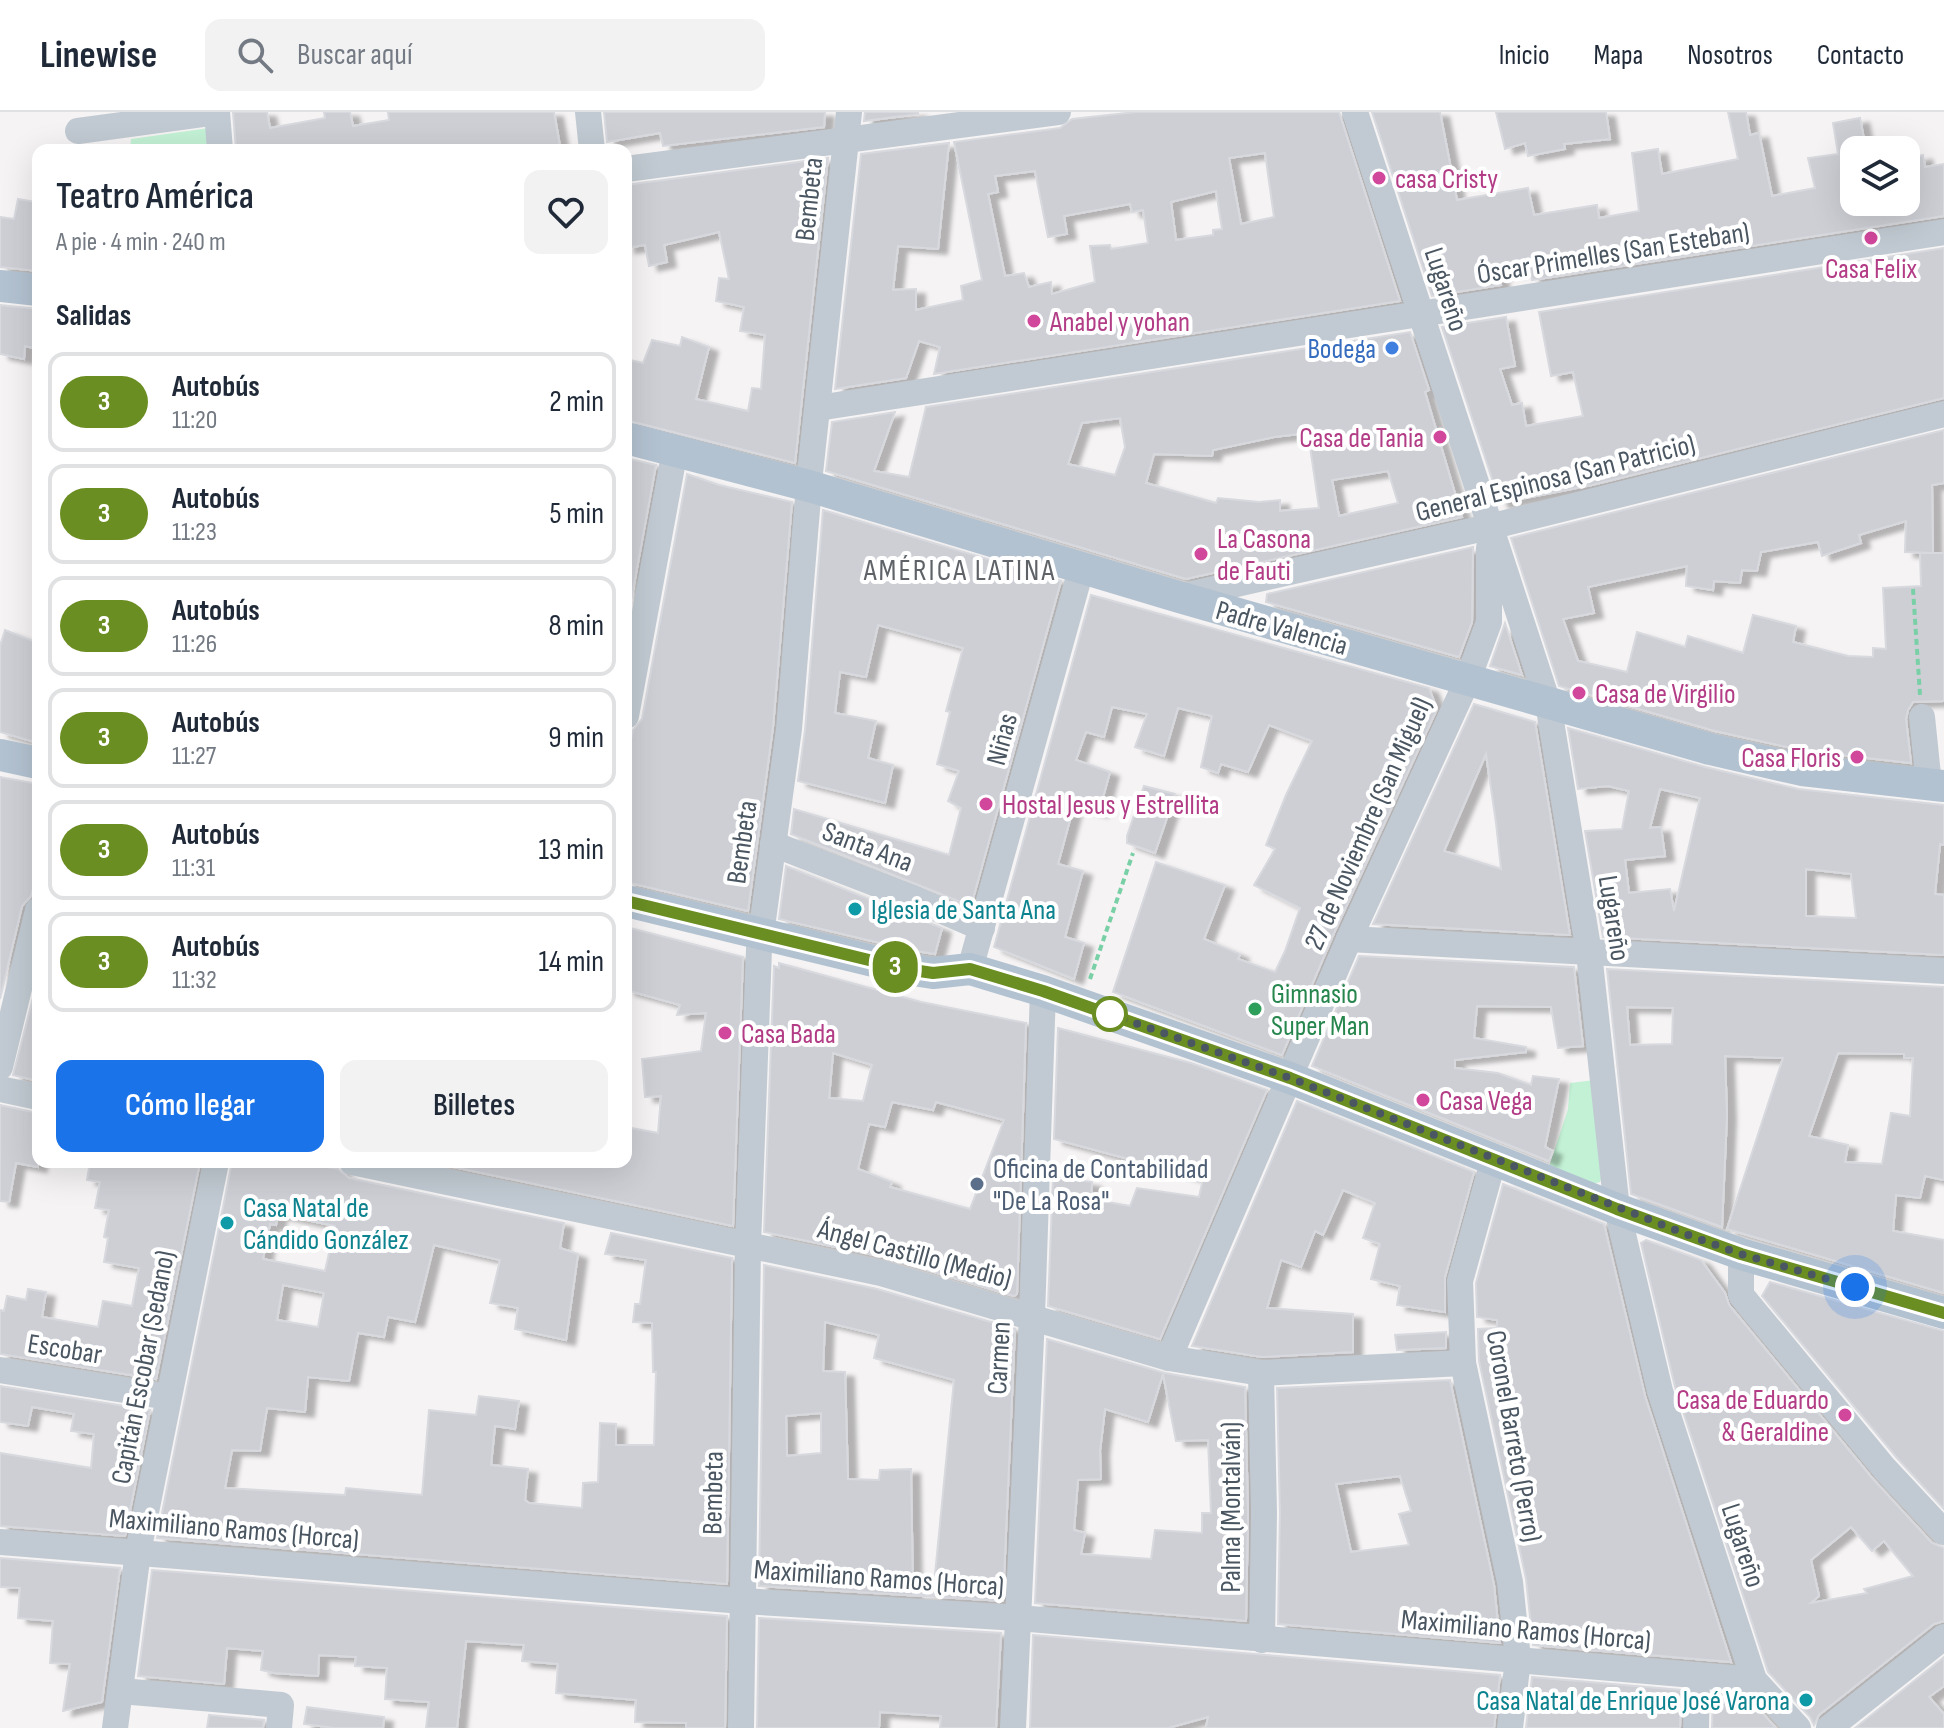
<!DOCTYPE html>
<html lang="es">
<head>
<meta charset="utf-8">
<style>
  body { margin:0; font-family:"Sofia Sans Condensed",sans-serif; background:#f2f2f3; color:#1f2937; height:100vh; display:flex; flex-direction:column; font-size:30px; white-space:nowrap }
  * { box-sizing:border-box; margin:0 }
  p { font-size:26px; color:#747a83 }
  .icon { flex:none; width:44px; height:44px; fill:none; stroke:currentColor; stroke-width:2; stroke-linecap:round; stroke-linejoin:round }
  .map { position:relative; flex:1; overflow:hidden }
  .details { position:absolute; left:32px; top:32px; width:600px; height:1024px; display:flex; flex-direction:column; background:#fff; border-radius:16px; box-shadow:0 8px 32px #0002 }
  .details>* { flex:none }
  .badge { padding:0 16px; border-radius:26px; font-size:28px; line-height:52px }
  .fabs { position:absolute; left:1840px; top:24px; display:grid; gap:16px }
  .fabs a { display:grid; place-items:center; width:80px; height:80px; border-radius:16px; background:#fff; box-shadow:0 8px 32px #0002; font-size:40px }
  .you { position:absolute; width:40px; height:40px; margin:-20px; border:6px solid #fff; border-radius:50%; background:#1a73e8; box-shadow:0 0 0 12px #1a73e833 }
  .map>.badge { position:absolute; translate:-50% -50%; box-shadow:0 0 0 4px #fff }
  h2 { padding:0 24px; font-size:30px; line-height:72px }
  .round { display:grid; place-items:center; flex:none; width:84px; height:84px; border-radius:16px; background:#f2f2f3 }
  .overview { display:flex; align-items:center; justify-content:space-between; height:136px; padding:0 24px }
  h1 { font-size:38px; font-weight:600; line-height:60px }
  .primary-button { display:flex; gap:16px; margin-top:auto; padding:16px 24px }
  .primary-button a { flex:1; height:92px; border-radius:16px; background:#1a73e8; color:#fff; font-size:32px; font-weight:600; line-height:92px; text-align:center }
  .primary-button a+a { background:#f2f2f3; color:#1f2937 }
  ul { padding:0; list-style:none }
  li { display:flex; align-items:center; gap:24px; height:100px; margin:0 16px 12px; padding:0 8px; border:4px solid #e0e1e3; border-radius:16px }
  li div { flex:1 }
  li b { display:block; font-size:30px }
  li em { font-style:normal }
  li .badge { min-width:88px; font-weight:700; text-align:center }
  header { display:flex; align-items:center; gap:48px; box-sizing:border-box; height:112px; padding:0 40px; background:#fff; border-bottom:2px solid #e0e1e3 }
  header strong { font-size:38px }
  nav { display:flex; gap:44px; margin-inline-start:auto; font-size:28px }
  .search { width:560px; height:72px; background:#f2f2f3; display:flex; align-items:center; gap:20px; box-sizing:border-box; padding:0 28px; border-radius:16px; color:#747a83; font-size:30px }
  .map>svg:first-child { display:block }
</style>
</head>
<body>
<header>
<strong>Linewise</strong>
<div class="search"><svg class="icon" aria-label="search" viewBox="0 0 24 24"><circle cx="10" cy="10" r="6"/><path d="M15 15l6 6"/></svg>Buscar aquí</div>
<nav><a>Inicio</a><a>Mapa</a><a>Nosotros</a><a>Contacto</a></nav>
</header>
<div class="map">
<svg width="1944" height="1616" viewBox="0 0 1944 1616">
  <defs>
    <filter id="shadow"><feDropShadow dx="9" dy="5" stdDeviation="2" flood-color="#0004"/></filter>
  </defs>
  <rect width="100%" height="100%" fill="#f5f3f3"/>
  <g fill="#c3f1d5">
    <path d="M209,16L211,38H130L131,27Z"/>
    <path d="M1595,968L1605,1058L1600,1070L1589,1073L1548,1058L1568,997L1570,971Z"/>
  </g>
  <g fill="#cdcfd5" stroke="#d7d9de" stroke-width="2" fill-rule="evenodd" filter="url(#shadow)">
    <path d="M233,0H267L270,16L325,6L324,0H350L353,14L389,8L388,0H554L560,34L536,38H236Z"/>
    <path d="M604,0H825L824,15L663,34L660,21L607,30Z"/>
    <path d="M865,0H918V2L864,9Z"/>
    <path d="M1136,0H1339L1400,189L934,262L940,235L919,229L906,266L835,277L861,42L949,31L938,137L898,134L893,178L916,177V198L963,188L961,174L982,168L954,30L1060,16L1072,7ZM1265,41L1274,105L1241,112L1229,46ZM1035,59L1048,125L1067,122L1064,104L1130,92L1132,100L1143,98L1148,131L1111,137L1110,133L1090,134L1095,170L1052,182L1051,170L1029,175L1024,161L1005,164L988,82L998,80L995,64ZM1216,79L1222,117L1213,118V123L1176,128L1171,90Z"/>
    <path d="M1372,0H1440L1457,88L1528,76L1534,103L1597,93L1599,106L1639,99L1632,41L1658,37L1662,62L1738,47L1728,0H1746L1750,23L1759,21L1772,84L1815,76L1808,46L1838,42L1833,11L1860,6L1866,38H1854V90H1906V47L1923,43L1925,55L1944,52V104L1532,168L1530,156L1499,162L1501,173L1432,184Z"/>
    <path d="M1496,0H1606L1610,27L1564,32L1565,37L1528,44L1525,31L1505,37Z"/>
    <path d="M828,46L795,351L626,308V247L643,251L652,228L680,234L682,225L709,235L696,287L748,299L752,276L761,277L765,223L740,219L744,195L716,189L719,166L729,167L719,120L664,133L667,150L649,154L645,133L626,136V73Z"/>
    <path d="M18,87L36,90L34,97H38V159L0,155V105L14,107Z"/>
    <path d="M1944,136V286L1592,373L1500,391L1442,215L1506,205L1515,254L1500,257L1512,293L1522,291L1526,314L1583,304L1573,260L1551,264L1539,200Z"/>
    <path d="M0,193L38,197V237L25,234L24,247L0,242Z"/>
    <path d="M1410,220L1429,278L1425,280L1462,405L1186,467L826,359L832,310L895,300L874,359L909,365L926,295ZM1120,306L1125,335L1115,363L1068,352L1082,311ZM1308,321L1319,396L1280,399V388L1259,390L1218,386L1216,391L1146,371L1154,342L1212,344L1213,338L1274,325ZM1388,359L1398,391L1339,404L1332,368Z"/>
    <path d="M1944,318V371L1932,373L1933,441H1944V589L1913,590L1908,598L1906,607L1911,651L1805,639L1715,619L1559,574L1511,426ZM1906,409L1905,440L1933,441H1920L1921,474L1883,476L1886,537L1873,536V545L1848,544L1793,530L1796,514L1753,503L1743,541L1688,524L1685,535L1637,520L1627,560L1578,549L1563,507L1594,501L1588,475L1687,454L1686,474L1713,478L1714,469L1740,471L1742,458L1757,459L1761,440L1818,430L1822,444L1861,431L1859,423Z"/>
    <path d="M626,346L656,353L626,516Z"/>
    <path d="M687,362L719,373L792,390L773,615L748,799L626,770V650L633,618L642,607Z"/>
    <path d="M823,398L1061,469L971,794L791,722L794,697L949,743L961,696L948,689L959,659L937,652L950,600L946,599L963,536L878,513L866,565L840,560L835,601L876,609L868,646L893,653L885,691L798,669L805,618Z"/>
    <path d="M1473,435L1472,510L1459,545L1266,490L1267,482Z"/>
    <path d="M1091,483L1429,576L1437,597L1334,821L1282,943L1113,880L1156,750L1225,773L1204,827L1240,842L1238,847L1275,860L1285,839L1300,796L1254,773L1275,737L1266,733L1286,683L1312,629L1269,613L1248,660L1221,652L1218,661L1201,655L1212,604L1178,596L1164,644L1135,635L1147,602L1112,595L1104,625L1086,620L1076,648L1110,660L1099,700L1074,693L1058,752L1083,759L1065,825L1084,831L1074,867L994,835Z"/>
    <path d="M1505,511L1522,563L1490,554Z"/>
    <path d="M5,518L38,531V631L0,620V534Z"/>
    <path d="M1474,592L1535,610L1570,823L1373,812ZM1486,642L1496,711L1501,757L1444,739Z"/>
    <path d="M1568,616L1705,655L1798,677L1944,693V733L1940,732L1935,782L1944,783V843L1603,825L1585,719L1622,717L1629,679L1608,674L1578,677ZM1660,677L1700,686L1674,799L1670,777L1629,781L1625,748L1665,744L1661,715L1650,716ZM1806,757L1851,762L1856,806L1806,804Z"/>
    <path d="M0,665L38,672V757L31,784L22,794L0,887Z"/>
    <path d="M1144,674L1175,682L1155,741L1127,731V724Z"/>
    <path d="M786,754L942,816L935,842L910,838L779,807Z"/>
    <path d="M626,815L743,845L733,1114L430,1050H626V1015L658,1021L661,984L645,985L642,947L701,939L706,901L677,903L680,893L626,878Z"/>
    <path d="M1359,844L1574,855L1583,934L1558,936L1551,895L1477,894L1474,926L1526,935V940L1455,948V956L1498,961L1531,973L1533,964L1559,967L1545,1035L1553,1039L1549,1049L1312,954Z"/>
    <path d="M779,851L921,890L1026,911L1017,1182L1014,1184L884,1145L764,1120L774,854L779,856ZM833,941L872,953L863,989L829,986ZM892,990L933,998L936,990L1004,1008L970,1097L890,1075L892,1070L858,1057L869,1012L885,1015Z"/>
    <path d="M1607,857L1944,875V1068L1925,1064L1920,1086L1896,1083L1893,1119L1944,1128V1181L1727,1117L1783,946L1725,944L1727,1003L1722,1115L1631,1082ZM1627,895L1673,896L1672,932L1630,933ZM1838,941L1904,942V946H1913L1910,1004L1891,1001L1882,1052L1845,1050L1848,1033L1809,1024Z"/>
    <path d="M34,882L38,883V969L13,963Z"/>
    <path d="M1058,916L1191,951L1267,978L1160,1227L1048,1194L1053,1065L1092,1070L1091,1087L1130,1094L1137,1076L1199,1085L1203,1067L1054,1027Z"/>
    <path d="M1297,989L1474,1060L1445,1165V1200L1397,1193L1400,1174L1371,1167L1380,1132L1363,1126L1375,1091L1343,1078L1323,1123L1315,1119L1301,1155L1281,1148L1267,1196L1353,1202V1240L1262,1245L1192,1234Z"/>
    <path d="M0,993L38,1001V1055L16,1051L9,1090L0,1089Z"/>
    <path d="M90,1050H200L156,1267L0,1242V1198L4,1199L7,1184L26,1188L28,1177L46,1180L42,1205L98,1215L103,1189L132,1194L139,1156L104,1150L108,1126L104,1125L109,1098L95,1096L100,1070L87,1068Z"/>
    <path d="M232,1050H297L338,1057L349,1066L564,1111L560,1136L578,1142L566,1228L515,1217L518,1196L490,1191L500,1148L434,1133L415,1210L388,1205L384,1225L358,1221L349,1269L308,1265L305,1300L267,1296L260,1339L232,1338L225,1376L345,1383L346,1376L422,1383L429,1298L476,1303L479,1284L519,1289L515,1317L495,1314L491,1353L528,1357L525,1388L529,1391L582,1396L583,1371L598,1370L600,1311L616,1312V1333H654L656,1260H653L652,1211L633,1210L635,1192H640L646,1148L605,1142L611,1121L732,1146L727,1472L157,1426ZM278,1102L335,1114L325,1159L263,1147L270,1112L276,1113ZM283,1173L324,1181L318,1215L277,1208Z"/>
    <path d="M1503,1072L1604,1112L1645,1284L1731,1550L1533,1533L1526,1467L1479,1249L1478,1217L1497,1216V1208L1477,1205L1476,1171Z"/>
    <path d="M1646,1128L1701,1148L1725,1181L1729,1193L1873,1367L1932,1431L1944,1436V1509L1934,1512L1819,1603L1814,1613L1810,1605L1768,1560L1675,1275L1641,1131ZM1851,1415L1872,1439L1884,1429L1913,1464L1864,1477L1867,1481L1811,1491L1819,1484L1811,1448Z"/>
    <path d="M764,1153L877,1177L1015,1217L1003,1489L759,1474ZM825,1210L879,1223L874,1246L954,1268L933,1483L913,1482L911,1357L880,1358L879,1368L848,1367L845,1260L823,1259ZM821,1301V1341L787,1344L786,1304Z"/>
    <path d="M1770,1170L1944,1219V1397L1897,1346L1762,1184Z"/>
    <path d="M1446,1220V1236L1397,1238L1395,1223Z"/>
    <path d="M1047,1227L1165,1261L1245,1275L1248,1401L1246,1509L1035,1491ZM1163,1262L1176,1329L1208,1328L1211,1401H1202V1421L1155,1418L1151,1447L1081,1442L1085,1421L1074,1418L1078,1368L1101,1367L1100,1339L1105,1297L1148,1310Z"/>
    <path d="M1450,1268L1494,1473L1500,1531L1278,1512L1280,1401L1277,1276ZM1400,1364L1411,1399L1399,1402L1409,1433L1351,1440L1336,1372Z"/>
    <path d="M0,1274L150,1298L125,1424L0,1414V1341L91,1356L94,1322L71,1319L74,1302L32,1295L28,1314L0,1310Z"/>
    <path d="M0,1446L120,1456L102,1590L63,1599L70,1552L50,1551L53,1509L18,1506L20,1476L0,1475Z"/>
    <path d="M152,1458L727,1504L725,1616H686V1611L635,1610L636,1588L556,1581L558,1552L522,1549L524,1533L466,1529L457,1616H426L429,1590L385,1587L387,1556L355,1554L356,1545L319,1543L318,1564L274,1561L261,1558L263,1539L227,1536L224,1572L138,1564Z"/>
    <path d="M759,1506L1001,1521L996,1616H940L941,1604L880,1600L879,1616H757Z"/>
    <path d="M1033,1523L1500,1563L1494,1616H1206L1208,1605L1168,1616H1030Z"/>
    <path d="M1944,1545V1574L1929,1585L1944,1602V1616H1855Z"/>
    <path d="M1532,1565L1681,1578L1680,1616H1526Z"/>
    <path d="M1713,1581L1746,1583L1776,1616H1712Z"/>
    <path d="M307,1595L384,1605L383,1616H334L304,1612Z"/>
    <path d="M209,1603L264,1608L263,1616H207Z"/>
  </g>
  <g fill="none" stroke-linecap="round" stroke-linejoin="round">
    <g stroke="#7ad0a6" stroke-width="4" stroke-dasharray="6 4" stroke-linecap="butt">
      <path d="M1913,477L1920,583"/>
      <path d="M1090,867L1133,741"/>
    </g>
    <g stroke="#c1cad2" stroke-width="26">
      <path d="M217,0L220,38"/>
      <path d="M588,0L592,38"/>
      <path d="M1355,0L1548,591L1589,841L1617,1097L1660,1279L1754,1568L1798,1616"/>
      <path d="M78,19L217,0"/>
      <path d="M626,57L1058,0"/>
      <path d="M818,296L1944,120"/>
      <path d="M1179,485L1489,415L1944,302"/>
      <path d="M626,604L675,338"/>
      <path d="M1922,605L1929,673"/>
      <path d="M773,732L910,785L982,816"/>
      <path d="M1349,827L1944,859"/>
      <path d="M970,857L1082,454"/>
      <path d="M0,955L38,798"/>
      <path d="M0,977L38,985"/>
      <path d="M1494,1046L1460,1169L1463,1251L1510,1470L1518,1547L1510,1616"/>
      <path d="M352,1050L881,1161L1169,1246L1261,1261L1463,1251"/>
      <path d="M1741,1142V1183L1885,1357L1944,1420"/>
      <path d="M1169,1246L1349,827L1468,567L1489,510V436"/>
      <path d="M0,1258L168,1285"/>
      <path d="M1261,1261L1264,1401L1262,1528"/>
      <path d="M0,1430L743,1489L1018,1506L1754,1568"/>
      <path d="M121,1579L281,1593L279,1616"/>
      <path d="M115,1616L138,1440L216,1050"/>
      <path d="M741,1616L748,1133L759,837L789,617L810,361L849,0"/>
      <path d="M1013,1616L1032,1204L1043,879"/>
      <path d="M1696,1616L1697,1563"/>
      <path d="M1829,1616L1944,1525"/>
    </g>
    <g stroke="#b3c2d1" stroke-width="32">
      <path d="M0,174L38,178"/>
      <path d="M626,326L809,374L1179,485L1710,637L1802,658L1944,674"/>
      <path d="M0,643L38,651"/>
      <path d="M626,789L906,857L933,861L970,857L1043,879L1290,966L1617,1097L1741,1142L1944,1201"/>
    </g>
  </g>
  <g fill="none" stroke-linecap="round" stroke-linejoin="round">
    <g stroke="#fff" stroke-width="18">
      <path id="line" d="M626,789L906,857L933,861L970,857L1043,879L1290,966L1617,1097L1741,1142L1944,1201"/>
    </g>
    <use href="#line" stroke="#6b8e23" stroke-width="12"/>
    <path stroke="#4a5661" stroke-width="8" stroke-dasharray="0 14.4" d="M1110,902L1290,966L1691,1124L1741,1142L1855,1175"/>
  </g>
  <g fill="#d1479c" stroke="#fff" stroke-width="3">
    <circle cx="1379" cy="66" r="8"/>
    <circle cx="1871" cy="126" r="8"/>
    <circle cx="1034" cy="209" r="8"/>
    <circle cx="1440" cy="325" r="8"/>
    <circle cx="1201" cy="442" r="8"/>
    <circle cx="1579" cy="581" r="8"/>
    <circle cx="1857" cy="645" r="8"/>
    <circle cx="986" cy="692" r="8"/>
    <circle cx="725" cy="921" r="8"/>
    <circle cx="1423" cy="988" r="8"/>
    <circle cx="1845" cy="1303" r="8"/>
  </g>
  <circle fill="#3f7fe0" stroke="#fff" stroke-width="3" cx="1392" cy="236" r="8"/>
  <g fill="#0f9aa8" stroke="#fff" stroke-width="3">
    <circle cx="855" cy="797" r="8"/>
    <circle cx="227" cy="1111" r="8"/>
    <circle cx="1806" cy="1588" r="8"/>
  </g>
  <circle fill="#2e9e5b" stroke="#fff" stroke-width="3" cx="1255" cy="897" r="8"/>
  <circle fill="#fff" stroke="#6b8e23" stroke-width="4" cx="1110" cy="902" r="16"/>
  <circle fill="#5c6f8a" stroke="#fff" stroke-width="3" cx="977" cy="1072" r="8"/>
  <g text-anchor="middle" stroke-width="8" stroke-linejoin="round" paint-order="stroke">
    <g font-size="28" fill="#b23c85" stroke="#fff" text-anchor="start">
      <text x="1395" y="76">casa Cristy</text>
      <text x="1871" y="166" text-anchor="middle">Casa Felix</text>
      <text x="1050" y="219">Anabel y yohan</text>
      <text x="1424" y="335" text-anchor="end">Casa de Tania</text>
      <text x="1217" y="436">La Casona<tspan x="1217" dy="32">de Fauti</tspan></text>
      <text x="1595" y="591">Casa de Virgilio</text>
      <text x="1841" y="655" text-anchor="end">Casa Floris</text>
      <text x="1002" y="702">Hostal Jesus y Estrellita</text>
      <text x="741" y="931">Casa Bada</text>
      <text x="1439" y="998">Casa Vega</text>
      <text x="1829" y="1297" text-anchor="end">Casa de Eduardo<tspan x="1829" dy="32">&amp; Geraldine</tspan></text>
    </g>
    <g font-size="28" fill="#4a5661" stroke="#fff">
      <text transform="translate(808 87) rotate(-84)" y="10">Bembeta</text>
      <text transform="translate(1613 140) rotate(-9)" y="10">Óscar Primelles (San Esteban)</text>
      <text transform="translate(1447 177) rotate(72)" y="10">Lugareño</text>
      <text transform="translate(1555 365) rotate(-14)" y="10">General Espinosa (San Patricio)</text>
      <text transform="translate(1282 515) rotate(16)" y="10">Padre Valencia</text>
      <text transform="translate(1001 627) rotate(-75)" y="10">Niñas</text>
      <text transform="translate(1367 711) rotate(-66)" y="10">27 de Noviembre (San Miguel)</text>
      <text transform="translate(741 730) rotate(-82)" y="10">Bembeta</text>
      <text transform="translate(868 734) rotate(21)" y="10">Santa Ana</text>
      <text transform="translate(1615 806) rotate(81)" y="10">Lugareño</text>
      <text transform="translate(915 1141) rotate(15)" y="10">Ángel Castillo (Medio)</text>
      <text transform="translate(65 1236) rotate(9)" y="10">Escobar</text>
      <text transform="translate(998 1246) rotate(-87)" y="10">Carmen</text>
      <text transform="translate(142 1255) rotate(-79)" y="10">Capitán Escobar (Sedano)</text>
      <text transform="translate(1515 1324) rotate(80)" y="10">Coronel Barreto (Perro)</text>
      <text transform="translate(712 1381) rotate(-89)" y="10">Bembeta</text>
      <text transform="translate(1230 1395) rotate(-90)" y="10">Palma (Montalván)</text>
      <text transform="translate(234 1416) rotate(5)" y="10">Maximiliano Ramos (Horca)</text>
      <text transform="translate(1744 1433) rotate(72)" y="10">Lugareño</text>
      <text transform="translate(879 1465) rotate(4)" y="10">Maximiliano Ramos (Horca)</text>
      <text transform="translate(1526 1517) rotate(5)" y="10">Maximiliano Ramos (Horca)</text>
    </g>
    <g font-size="28" fill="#366cbe" stroke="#fff" text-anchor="end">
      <text x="1376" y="246">Bodega</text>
    </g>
    <g font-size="28" fill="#0d838f" stroke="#fff" text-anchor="start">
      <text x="871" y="807">Iglesia de Santa Ana</text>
      <text x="243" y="1105">Casa Natal de<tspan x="243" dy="32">Cándido González</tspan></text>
      <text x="1790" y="1598" text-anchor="end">Casa Natal de Enrique José Varona</text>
    </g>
    <g font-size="28" fill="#27864d" stroke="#fff" text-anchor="start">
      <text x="1271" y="891">Gimnasio<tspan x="1271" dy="32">Super Man</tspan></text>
    </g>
    <g font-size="28" fill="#4e5e75" stroke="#fff" text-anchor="start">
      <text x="993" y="1066">Oficina de Contabilidad<tspan x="993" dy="32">"De La Rosa"</tspan></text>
    </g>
    <g font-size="30" letter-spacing="2" fill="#5f6368" stroke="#fff">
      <text x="960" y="468">AMÉRICA LATINA</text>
    </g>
  </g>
</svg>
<div class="fabs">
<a><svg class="icon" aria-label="layers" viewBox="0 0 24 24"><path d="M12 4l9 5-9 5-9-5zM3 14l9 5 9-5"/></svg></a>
</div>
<div class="you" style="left:1855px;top:1175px"></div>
<b class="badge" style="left:895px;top:855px;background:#6b8e23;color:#fff">3</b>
<section class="details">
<div class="overview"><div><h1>Teatro América</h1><p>A pie · 4 min · 240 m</p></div><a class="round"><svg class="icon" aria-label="heart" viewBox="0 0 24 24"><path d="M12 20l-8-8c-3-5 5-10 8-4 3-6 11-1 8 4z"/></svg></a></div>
<h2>Salidas</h2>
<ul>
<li><span class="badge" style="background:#6b8e23;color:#fff">3</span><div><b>Autobús</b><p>11:20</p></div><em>2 min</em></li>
<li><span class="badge" style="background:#6b8e23;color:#fff">3</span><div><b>Autobús</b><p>11:23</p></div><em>5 min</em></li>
<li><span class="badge" style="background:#6b8e23;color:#fff">3</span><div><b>Autobús</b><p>11:26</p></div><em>8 min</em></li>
<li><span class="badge" style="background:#6b8e23;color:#fff">3</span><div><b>Autobús</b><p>11:27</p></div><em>9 min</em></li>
<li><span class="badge" style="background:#6b8e23;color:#fff">3</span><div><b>Autobús</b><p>11:31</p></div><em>13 min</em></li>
<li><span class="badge" style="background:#6b8e23;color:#fff">3</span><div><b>Autobús</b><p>11:32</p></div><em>14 min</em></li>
</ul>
<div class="primary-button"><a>Cómo llegar</a><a>Billetes</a></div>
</section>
</div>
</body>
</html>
